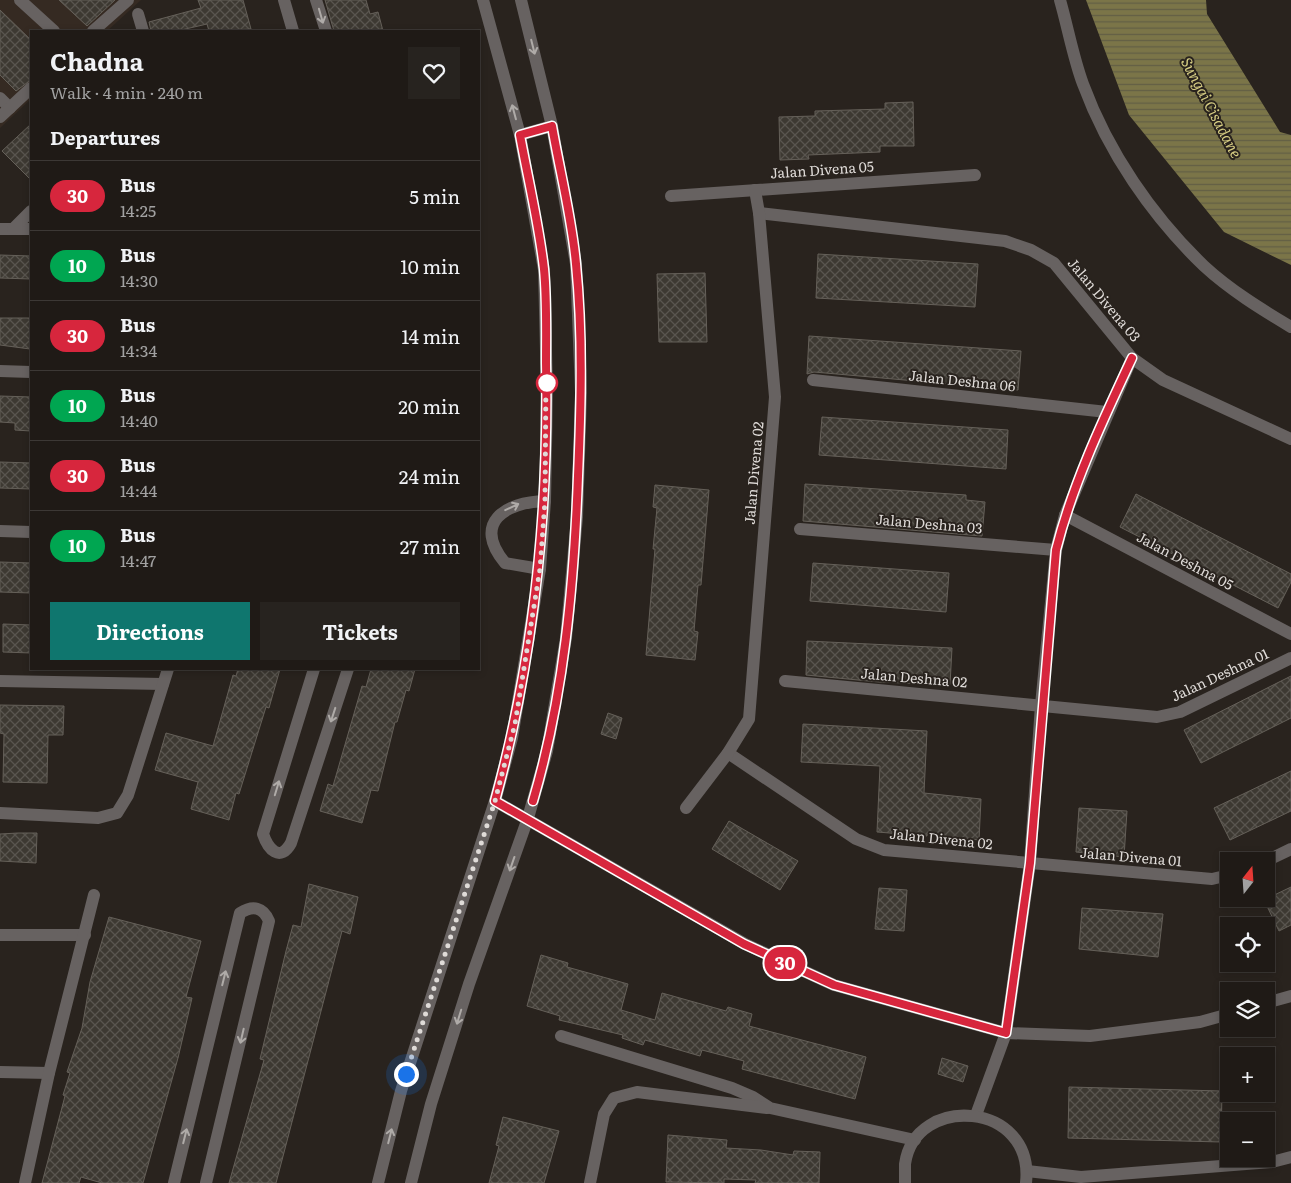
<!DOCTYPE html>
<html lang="en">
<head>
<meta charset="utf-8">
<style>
  body { margin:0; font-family:Literata,serif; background:#27231f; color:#f1f3f6; height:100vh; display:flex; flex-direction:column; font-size:19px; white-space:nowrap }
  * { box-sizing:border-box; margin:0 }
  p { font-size:16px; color:#a1a1a1 }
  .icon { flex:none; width:28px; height:28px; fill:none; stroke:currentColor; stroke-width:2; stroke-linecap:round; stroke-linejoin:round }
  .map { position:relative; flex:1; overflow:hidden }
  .sheet { position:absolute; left:30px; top:30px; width:450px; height:640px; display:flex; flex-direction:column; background:#1f1a16; border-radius:0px; box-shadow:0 2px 8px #0003,0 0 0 1px #3c3835 }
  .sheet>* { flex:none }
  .badge { padding:0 10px; border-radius:16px; font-size:18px; line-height:32px }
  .needle { width:32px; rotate:17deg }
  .controls { position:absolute; left:1220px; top:852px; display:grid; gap:10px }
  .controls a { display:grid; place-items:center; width:55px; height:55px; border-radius:0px; background:#1f1a16; box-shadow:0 2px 8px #0003,0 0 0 1px #3c3835; font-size:25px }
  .you { position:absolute; width:25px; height:25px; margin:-12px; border:4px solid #fff; border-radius:50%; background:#1a73e8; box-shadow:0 0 0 8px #1a73e833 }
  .map>.badge { position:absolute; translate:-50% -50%; box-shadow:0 0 0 2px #fff }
  h2 { padding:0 20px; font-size:19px; line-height:45px }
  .round { display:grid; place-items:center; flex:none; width:52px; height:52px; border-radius:0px; background:#27231f }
  .summary { display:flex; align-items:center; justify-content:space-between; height:85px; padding:0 20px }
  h1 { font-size:24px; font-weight:700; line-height:38px }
  .cta { display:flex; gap:10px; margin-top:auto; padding:10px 20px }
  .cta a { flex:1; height:58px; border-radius:0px; background:#0f766e; color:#fff; font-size:20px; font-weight:700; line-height:58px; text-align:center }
  .cta a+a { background:#27231f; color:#f1f3f6 }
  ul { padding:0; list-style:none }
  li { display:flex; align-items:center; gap:15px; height:70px; padding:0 20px; border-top:1px solid #3c3835 }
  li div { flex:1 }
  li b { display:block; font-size:19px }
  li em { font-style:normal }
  li .badge { min-width:55px; font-weight:700; text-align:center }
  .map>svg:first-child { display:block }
</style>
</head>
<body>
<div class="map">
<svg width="1291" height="1183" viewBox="0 0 1291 1183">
  <defs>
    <pattern id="water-rules" width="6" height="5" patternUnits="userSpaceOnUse" patternTransform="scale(1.25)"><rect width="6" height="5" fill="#7b7548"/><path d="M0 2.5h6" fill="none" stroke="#625e45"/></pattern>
    <pattern id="building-cross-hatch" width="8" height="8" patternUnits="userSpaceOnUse" patternTransform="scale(1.25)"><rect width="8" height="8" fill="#3d3932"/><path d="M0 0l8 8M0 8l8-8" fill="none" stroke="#59554f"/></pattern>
  </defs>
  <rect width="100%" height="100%" fill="#29231e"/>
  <path fill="#352a22" d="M0,0H141L107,31H31V99L0,128Z"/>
  <path fill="url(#water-rules)" d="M1086,0H1206L1207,14L1280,132L1291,135V265L1224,232L1129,115Z"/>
  <g fill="url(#building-cross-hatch)" stroke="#656059">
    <path d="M59,0H115L87,26Z"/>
    <path d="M198,0H243L251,29L209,31L207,24L177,31H151L149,22L201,8Z"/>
    <path d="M325,0H366L370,14L378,12L383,31H334Z"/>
    <path d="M0,10L31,40V80L16,91L0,75Z"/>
    <path d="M913,102L914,146H880V152L808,155L809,159L780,160L779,117L815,116V111L885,109V103Z"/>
    <path d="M31,124V180L2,151Z"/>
    <path d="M818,254L978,264L975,307L816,298Z"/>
    <path d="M0,255L31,256V279L0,278Z"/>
    <path d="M705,273L707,342H659L657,274Z"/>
    <path d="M0,318H31L30,349L0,345Z"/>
    <path d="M809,336L1021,351L1018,390L814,372L807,374Z"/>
    <path d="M0,396L31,397V431L15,430V423L0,422Z"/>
    <path d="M822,417L1008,430L1006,469L819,455Z"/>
    <path d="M0,462L31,463V489L0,488Z"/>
    <path d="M805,484L966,495V500L985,502L982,536L803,521Z"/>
    <path d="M655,485L709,490L701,585H698L694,631L698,632L695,660L646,655L655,549H653L657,508L653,507Z"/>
    <path d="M1136,494L1291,574V582L1278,608L1120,527Z"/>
    <path d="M0,562L31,563V593L0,592Z"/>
    <path d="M813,563L949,573L946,612L810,601Z"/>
    <path d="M3,624L31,625V653L3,652Z"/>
    <path d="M807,641L952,648L950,685L879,682L806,675Z"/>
    <path d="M238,669H280L269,708L266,707L239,794L236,793L229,820L191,809L198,782L155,770L166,733L213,746L233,675L236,676Z"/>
    <path d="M371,669H415L409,691L406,690L397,722H395L378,791L371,790L362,823L320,811L328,784L333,786L362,686L366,687Z"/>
    <path d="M1291,676V718L1201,763L1184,730Z"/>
    <path d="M0,705L64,706L63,735H48L47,783L3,782L4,734L0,733Z"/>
    <path d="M608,713L622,718L616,739L601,734Z"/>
    <path d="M803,724L927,731L924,793L981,799L979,840L927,834V836L877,832L880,766L801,762Z"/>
    <path d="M1291,771V811L1230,840L1214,808Z"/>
    <path d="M1079,808L1127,811L1124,857L1076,852Z"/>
    <path d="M729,821L798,861L780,890L712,849Z"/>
    <path d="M18,833H37L36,863L0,861V834Z"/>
    <path d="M309,884L358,897L350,934L342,931L276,1183H229L264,1060L260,1059L286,951L293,925L301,927Z"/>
    <path d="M1291,887V925L1279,931L1264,900Z"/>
    <path d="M879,888L907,890L904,931L875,929Z"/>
    <path d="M1082,908L1163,914L1158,957L1079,949Z"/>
    <path d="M109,917L201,941L186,997L192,998L178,1058L143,1183H102L81,1177L79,1183H42L65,1096L63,1095L70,1073L67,1072L82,1028L90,982Z"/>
    <path d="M541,955L568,963L567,967L628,984L621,1010L655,1020L662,993L726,1011L728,1007L752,1014L749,1026L866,1057L855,1099L742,1069L744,1061L702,1050L700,1056L645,1040L643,1045L622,1038L623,1035L559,1020L560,1016L527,1006Z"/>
    <path d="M942,1058L968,1066L963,1082L938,1074Z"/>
    <path d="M1069,1087L1222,1091L1221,1142L1068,1138Z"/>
    <path d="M503,1117L559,1131L544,1183H489L499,1146L496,1145Z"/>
    <path d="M668,1135L727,1140L726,1148L761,1150L793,1155L794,1151L820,1152L819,1183H755L756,1180L724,1179V1183L666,1182Z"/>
  </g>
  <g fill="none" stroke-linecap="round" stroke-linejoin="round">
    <g stroke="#676261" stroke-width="12">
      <path d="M20,0L54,31"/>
      <path d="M284,0L293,31"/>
      <path d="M316,0L326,31"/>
      <path d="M1060,0C1068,28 1073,57 1083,84C1108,152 1152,216 1204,266C1230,290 1261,309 1291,327"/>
      <path d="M138,14L143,31"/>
      <path d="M93,31L128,0"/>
      <path d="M0,98L10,108"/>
      <path d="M0,117L31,88"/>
      <path d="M520,135L552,126"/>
      <path d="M671,196L975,175"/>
      <path d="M759,213L1005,241L1031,250L1054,263L1132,358L1163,380L1291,439"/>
      <path d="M0,229H31"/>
      <path d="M13,229L31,211"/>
      <path d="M0,371L31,372"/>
      <path d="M813,380L1107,412"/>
      <path d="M1065,515L1291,634"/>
      <path d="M800,529L1056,550"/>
      <path d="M0,531L31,532"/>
      <path d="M540,569L505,563C472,523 505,502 545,501"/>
      <path d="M314,669L263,834C268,849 280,863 291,843L348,669"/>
      <path d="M0,681L163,684"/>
      <path d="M785,681L1157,717L1180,712L1291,658"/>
      <path d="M728,753L856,839L884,850L1212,879L1229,875"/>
      <path d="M495,801L745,944L834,985L1006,1033L1090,1036L1200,1022L1229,1014"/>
      <path d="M686,808L728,753L749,719L775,397L759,213L755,190"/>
      <path d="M0,813L98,818L117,813L128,795L168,669"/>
      <path d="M1266,861L1291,849"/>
      <path d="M0,935H85"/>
      <path d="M1266,1003L1291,996"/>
      <path d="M561,1036L732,1088L753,1097L770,1108L915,1140"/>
      <path d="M0,1072L49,1073"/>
      <path d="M976,1115L1006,1033L1030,863L1041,705L1056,550L1065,515L1132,358"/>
      <path d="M1027,1171L1081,1177L1272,1162L1291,1157"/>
      <path d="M25,1183L49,1073L94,895"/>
      <path d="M174,1183L240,913C253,905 263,907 269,921L206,1183"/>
      <path d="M378,1183L401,1091L495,801L512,738L540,569L545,501L547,392L544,270L520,135L483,0"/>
      <path d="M411,1183L431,1104L469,984L528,818L547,751L566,638L577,517L581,393L576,264L552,126L521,0"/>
      <path d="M590,1183L604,1114L614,1098L637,1092L767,1108"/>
      <path d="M905,1183C905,1177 905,1170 905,1164C915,1093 1035,1101 1026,1183"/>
    </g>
  </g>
  <defs><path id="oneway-shaft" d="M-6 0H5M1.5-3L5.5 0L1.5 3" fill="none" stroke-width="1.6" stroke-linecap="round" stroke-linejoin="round" transform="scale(1.25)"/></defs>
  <g stroke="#afaba8">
    <use href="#oneway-shaft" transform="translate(321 16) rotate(74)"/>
    <use href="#oneway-shaft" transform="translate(533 47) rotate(76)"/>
    <use href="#oneway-shaft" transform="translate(514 112) rotate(-105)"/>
    <use href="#oneway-shaft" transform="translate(512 507) rotate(-25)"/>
    <use href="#oneway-shaft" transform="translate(333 715) rotate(108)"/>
    <use href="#oneway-shaft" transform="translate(277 788) rotate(-73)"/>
    <use href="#oneway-shaft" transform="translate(512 864) rotate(109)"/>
    <use href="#oneway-shaft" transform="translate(224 978) rotate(-76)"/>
    <use href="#oneway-shaft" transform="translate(459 1017) rotate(107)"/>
    <use href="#oneway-shaft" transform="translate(242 1036) rotate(103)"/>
    <use href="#oneway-shaft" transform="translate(185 1136) rotate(-76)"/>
    <use href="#oneway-shaft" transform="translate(390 1136) rotate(-76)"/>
  </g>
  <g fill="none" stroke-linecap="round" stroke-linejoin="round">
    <g stroke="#fff" stroke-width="11">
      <path id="line" d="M533,801C564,696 574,585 578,476C581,406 583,334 576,264C572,218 560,172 552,126L520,135C528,179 539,224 544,269C547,300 546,332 546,363C549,512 534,658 495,801L744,944L834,985L1006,1033L1030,863L1056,550C1073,483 1103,420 1132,358"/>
    </g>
    <use href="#line" stroke="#d7263d" stroke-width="8"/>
    <path stroke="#dfdbd8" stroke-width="5" stroke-dasharray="0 9" d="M406,1074L495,801L515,724L540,569L545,501L546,374L547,383"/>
  </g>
  <circle fill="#fff" stroke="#d7263d" stroke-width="2.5" cx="547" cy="383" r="10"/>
  <g text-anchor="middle" stroke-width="4" stroke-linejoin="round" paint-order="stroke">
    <g font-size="14" fill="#dfdbd8" stroke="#29231e">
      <text transform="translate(822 170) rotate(-4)" y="5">Jalan Divena 05</text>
      <text transform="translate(1104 300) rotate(50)" y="5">Jalan Divena 03</text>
      <text transform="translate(962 381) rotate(6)" y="5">Jalan Deshna 06</text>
      <text transform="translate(754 473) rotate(-85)" y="5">Jalan Divena 02</text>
      <text transform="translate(929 524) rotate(5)" y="5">Jalan Deshna 03</text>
      <text transform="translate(1185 561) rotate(28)" y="5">Jalan Deshna 05</text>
      <text transform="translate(1220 675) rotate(-25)" y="5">Jalan Deshna 01</text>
      <text transform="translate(914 678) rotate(5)" y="5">Jalan Deshna 02</text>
      <text transform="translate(941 839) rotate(6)" y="5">Jalan Divena 02</text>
      <text transform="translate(1131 857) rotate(5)" y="5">Jalan Divena 01</text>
    </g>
    <g font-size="15" font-style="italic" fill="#d5cc83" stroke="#29231e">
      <text transform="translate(1211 108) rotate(62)" y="5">Sungai Cisadane</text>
    </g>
  </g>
</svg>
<div class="controls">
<a><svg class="needle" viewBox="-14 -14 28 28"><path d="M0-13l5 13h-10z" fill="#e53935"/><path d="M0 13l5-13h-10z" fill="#a1a1a1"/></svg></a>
<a><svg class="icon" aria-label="locate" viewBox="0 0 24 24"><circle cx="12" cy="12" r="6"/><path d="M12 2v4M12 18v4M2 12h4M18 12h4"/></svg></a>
<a><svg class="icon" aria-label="layers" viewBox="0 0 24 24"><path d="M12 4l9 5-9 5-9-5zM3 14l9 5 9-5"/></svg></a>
<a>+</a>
<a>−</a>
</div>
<div class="you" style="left:406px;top:1074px"></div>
<b class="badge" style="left:785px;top:963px;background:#d7263d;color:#fff">30</b>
<section class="sheet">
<div class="summary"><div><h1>Chadna</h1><p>Walk · 4 min · 240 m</p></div><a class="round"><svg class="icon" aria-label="heart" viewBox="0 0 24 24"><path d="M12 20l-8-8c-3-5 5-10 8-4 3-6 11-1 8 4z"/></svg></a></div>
<h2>Departures</h2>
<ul>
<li><span class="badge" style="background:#d7263d;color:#fff">30</span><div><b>Bus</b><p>14:25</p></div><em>5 min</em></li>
<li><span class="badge" style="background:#00a651;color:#fff">10</span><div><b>Bus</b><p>14:30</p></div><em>10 min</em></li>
<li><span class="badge" style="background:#d7263d;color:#fff">30</span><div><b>Bus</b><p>14:34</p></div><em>14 min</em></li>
<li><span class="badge" style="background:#00a651;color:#fff">10</span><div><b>Bus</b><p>14:40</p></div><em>20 min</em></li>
<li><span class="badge" style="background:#d7263d;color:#fff">30</span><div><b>Bus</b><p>14:44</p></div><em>24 min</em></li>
<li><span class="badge" style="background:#00a651;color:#fff">10</span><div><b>Bus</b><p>14:47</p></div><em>27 min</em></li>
</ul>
<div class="cta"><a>Directions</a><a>Tickets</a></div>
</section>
</div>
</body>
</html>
